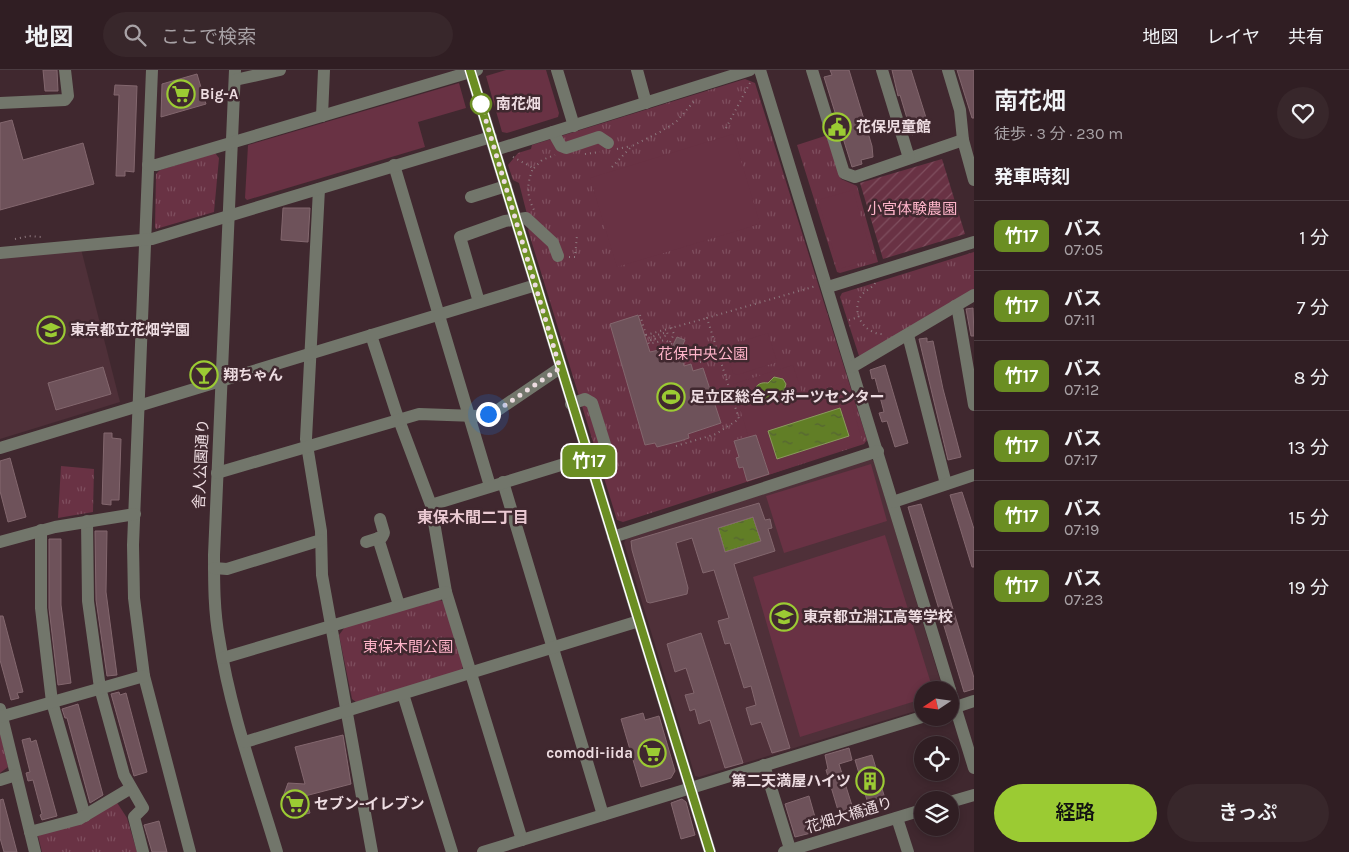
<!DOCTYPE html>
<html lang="ja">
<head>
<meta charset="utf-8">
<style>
  body { margin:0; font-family:Karla,"Noto Sans JP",sans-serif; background:#38272b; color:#f1f3f6; height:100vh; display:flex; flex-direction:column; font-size:19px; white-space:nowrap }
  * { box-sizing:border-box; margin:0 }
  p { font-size:16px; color:#a8a2a6 }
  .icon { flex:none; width:28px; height:28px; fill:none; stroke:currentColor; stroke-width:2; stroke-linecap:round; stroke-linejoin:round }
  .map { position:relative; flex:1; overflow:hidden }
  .panel { display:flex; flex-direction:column; background:#301e23; width:375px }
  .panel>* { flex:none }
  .badge { padding:0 10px; border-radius:8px; font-size:18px; line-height:32px }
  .needle { width:32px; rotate:257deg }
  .buttons { position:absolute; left:914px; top:611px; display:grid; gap:10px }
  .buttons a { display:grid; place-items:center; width:45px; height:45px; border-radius:50%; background:#301e23; box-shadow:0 2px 8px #0003,0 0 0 1px #4b3c41; font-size:25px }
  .you { position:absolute; width:25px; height:25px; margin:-12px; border:4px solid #fff; border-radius:50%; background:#1a73e8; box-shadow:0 0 0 8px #1a73e833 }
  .map>.badge { position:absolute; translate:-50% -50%; box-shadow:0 0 0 2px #fff }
  h2 { padding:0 20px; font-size:19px; line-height:45px }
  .round { display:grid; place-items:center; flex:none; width:52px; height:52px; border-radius:26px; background:#38272b }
  .summary { display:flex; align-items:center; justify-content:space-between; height:85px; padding:0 20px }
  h1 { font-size:24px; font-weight:600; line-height:38px }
  .cta { display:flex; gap:10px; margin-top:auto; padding:10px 20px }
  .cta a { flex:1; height:58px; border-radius:30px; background:#9bcb33; color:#111; font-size:20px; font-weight:600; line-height:58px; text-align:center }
  .cta a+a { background:#38272b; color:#f1f3f6 }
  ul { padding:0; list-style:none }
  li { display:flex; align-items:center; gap:15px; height:70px; padding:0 20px; border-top:1px solid #4b3c41 }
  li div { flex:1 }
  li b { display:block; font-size:19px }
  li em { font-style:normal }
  li .badge { min-width:55px; font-weight:700; text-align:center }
  header { display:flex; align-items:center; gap:30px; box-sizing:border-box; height:70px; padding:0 25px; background:#301e23; border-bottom:1px solid #4b3c41 }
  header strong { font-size:24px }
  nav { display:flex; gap:28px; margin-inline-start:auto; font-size:18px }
  .search { width:350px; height:45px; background:#38272b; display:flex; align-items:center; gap:12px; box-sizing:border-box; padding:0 18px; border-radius:28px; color:#a8a2a6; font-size:19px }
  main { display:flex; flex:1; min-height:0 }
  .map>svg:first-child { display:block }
</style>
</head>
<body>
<header>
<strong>地図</strong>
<div class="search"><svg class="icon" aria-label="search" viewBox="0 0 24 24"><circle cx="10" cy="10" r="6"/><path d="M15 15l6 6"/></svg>ここで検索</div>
<nav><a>地図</a><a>レイヤ</a><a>共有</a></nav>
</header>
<main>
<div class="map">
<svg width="974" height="782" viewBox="0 0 974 782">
  <defs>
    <pattern id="park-tufts" width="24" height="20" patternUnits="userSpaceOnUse" patternTransform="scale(1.25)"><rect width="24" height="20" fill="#693244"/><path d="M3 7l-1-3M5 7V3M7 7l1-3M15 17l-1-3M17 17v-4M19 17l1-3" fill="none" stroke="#7f4f5f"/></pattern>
    <pattern id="garden-furrows" width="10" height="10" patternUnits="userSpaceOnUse" patternTransform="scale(1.25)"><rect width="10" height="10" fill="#693244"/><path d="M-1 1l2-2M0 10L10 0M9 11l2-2" fill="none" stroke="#7f4f5f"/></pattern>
    <pattern id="water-ripples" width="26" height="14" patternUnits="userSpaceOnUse" patternTransform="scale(1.25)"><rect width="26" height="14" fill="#617e26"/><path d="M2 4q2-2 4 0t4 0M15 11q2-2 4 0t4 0" fill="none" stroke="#556334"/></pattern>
  </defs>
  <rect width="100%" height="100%" fill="#40282f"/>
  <g fill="#4f3039">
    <path d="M81,179L120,332L0,369V188Z"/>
    <path d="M870,389L874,391L943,620H922V639L699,707L695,706L624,473L626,469Z"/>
  </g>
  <g fill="url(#park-tufts)">
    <path d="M745,9L755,13L867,370L864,374L623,452L617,450L528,160L530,156L519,113L513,110L508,95L518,83L531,79L532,75Z"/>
    <path d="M828,65L841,109L857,116L878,192L840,203L837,202L797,75Z"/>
    <path d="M215,83L219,88L214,142L156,159L155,157L156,104L160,100Z"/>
    <path d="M974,182V222L868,286H859L840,227L842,223Z"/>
    <path d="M61,396L94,399L93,442L58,448Z"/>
    <path d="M438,529L444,532L463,596L461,601L356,632L352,629L339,565L345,557Z"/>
    <path d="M0,662L8,697L0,703Z"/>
    <path d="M116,731L127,748L137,782H42L38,766Z"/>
  </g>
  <path fill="url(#garden-furrows)" d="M942,89L965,164L883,189L860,113Z"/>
  <g fill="#693244">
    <path d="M506,0H546L559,43L558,47L507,63L502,62L486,6Z"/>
    <path d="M459,13L466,38L418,52L425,77L247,130L245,128L248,75Z"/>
    <path d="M733,64L760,154L617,197L590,108Z"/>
    <path d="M853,120L873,189L839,199L818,130Z"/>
    <path d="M768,263L777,292L737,305L733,303L725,278L727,276Z"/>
    <path d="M793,295L803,326L845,312L863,373L747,412L742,398L738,399L735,387L738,386L734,370L748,366L733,314Z"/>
    <path d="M871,394L887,451L784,483L766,426Z"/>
    <path d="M885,465L933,620H922V629L800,667L753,507Z"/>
  </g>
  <g fill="url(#water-ripples)" stroke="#8b9a5e">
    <path d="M774,307L783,309L786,314L784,321L773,324L765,332L759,330L754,322C756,314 761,312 768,313Z"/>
    <path d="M840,338L849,366L777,389L768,361Z"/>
    <path d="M753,447L761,471L725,482L718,458Z"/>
  </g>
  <g fill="#6e525a" stroke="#83676e" fill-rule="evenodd">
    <path d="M43,0H57L58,21H45Z"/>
    <path d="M830,0H849L872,76L873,87L861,90L862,94L852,97L824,7L832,5Z"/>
    <path d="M892,0H911L928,54L919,57L921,62L912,65L900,25L898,26Z"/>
    <path d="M957,0H974V48H972Z"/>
    <path d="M197,4L206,34L161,47L162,14Z"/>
    <path d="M115,15L137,16L134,102L125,101V106H116L119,25H114Z"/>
    <path d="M12,50L23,90L83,73L94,114L0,140V53Z"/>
    <path d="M283,138H310L308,172L281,170Z"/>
    <path d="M973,238L974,266H971L966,239Z"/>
    <path d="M638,245L650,282L672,277L677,267L685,270L680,281L684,296L691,294L693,301L703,298L721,353L688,364L689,368L680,371L657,377L655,373L645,375L610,254Z"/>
    <path d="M927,268V272L933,271L943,319L961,387L948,390L919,269Z"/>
    <path d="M885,295L908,373L895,377L887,351L882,352L879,343L884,342L875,308L872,309L870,300Z"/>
    <path d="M103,297L111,324L56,340L48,313Z"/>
    <path d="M104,363H112V368L121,369L119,430H111V435L102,434Z"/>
    <path d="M756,365L769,404L747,411L743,397L739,398L736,388L739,387L734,371Z"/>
    <path d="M10,388L26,447L8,452L0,421V391Z"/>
    <path d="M962,422L974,459V497H972L950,425Z"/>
    <path d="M759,433L765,450L770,449L772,458L768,459L775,481L734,494L790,678L772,683L761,652L751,655L746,638L756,635L751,616L744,618L730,573L725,574L718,551L729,548L714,500L703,503L692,468L676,473L688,518L687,524L650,533L647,532L632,480L631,471ZM753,447L761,471L725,482L718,458Z"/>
    <path d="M921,434L974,608V619L964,622L908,437Z"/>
    <path d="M95,461H107L106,522L117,605L107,606L96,530Z"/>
    <path d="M49,469H61V535L71,613L58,615L49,538Z"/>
    <path d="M0,546H3L23,622L17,623L19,628L11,630L0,590Z"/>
    <path d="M701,563L743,693L725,698L710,650L699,654L695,639L690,641L685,625L694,623L686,598L675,602L667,574Z"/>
    <path d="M119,622L120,625L126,623L147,702L134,706L111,624Z"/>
    <path d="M78,634L103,725L90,733L67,648H65L62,639Z"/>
    <path d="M643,643L645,650L659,646L675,701L671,708L641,717L621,649Z"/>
    <path d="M343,665L351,714L305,726L310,743L290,748L283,727L288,713L305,714L295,677Z"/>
    <path d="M30,668L31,672L36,670L57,746L42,750L40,745L42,744L33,710L28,711L26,703L30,702L22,670Z"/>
    <path d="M849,678L852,690L839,694L854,742L840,747L826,700L828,699L825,685Z"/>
    <path d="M872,685L886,732L869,737L855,690Z"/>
    <path d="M809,726L819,761L795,767L785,734Z"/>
    <path d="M3,729L17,782H4L0,768V730Z"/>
    <path d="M682,729L686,732L695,765L681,769L671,733Z"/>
    <path d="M159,751L167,782H152L147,765L144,755Z"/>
  </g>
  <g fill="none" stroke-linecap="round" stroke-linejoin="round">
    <g stroke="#8d787e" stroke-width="2" stroke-dasharray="1 4" stroke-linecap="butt">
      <path d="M726,58L751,11"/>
      <path d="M617,79L632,76"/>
      <path d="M585,84L600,82"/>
      <path d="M513,87L533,98C527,114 526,124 534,140"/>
      <path d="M612,97L632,76L660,62L676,52L696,29"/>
      <path d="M534,98L542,90L555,85"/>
      <path d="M15,169L29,166L42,167"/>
      <path d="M569,187H575L577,165"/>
      <path d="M875,213C873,218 865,220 861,226C850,243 865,265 884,264"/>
      <path d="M640,245L646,265"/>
      <path d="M849,250L859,247"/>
      <path d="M670,272L674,264L671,257"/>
      <path d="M672,274L665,270L649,274L648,271L668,265L667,262L648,268L646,265L707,248"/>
      <path d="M683,278L693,283L697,293L719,286"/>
      <path d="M676,376L716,364L739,349L707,248L816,216"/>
    </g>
    <g stroke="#72766b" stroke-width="12">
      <path d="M152,0L133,475L134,528L144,606L190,782"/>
      <path d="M235,0L214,485C214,513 214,541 219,568C230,641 256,712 277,782"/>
      <path d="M470,0L710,782"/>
      <path d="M557,0L574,56"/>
      <path d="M637,0L646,33"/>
      <path d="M760,0L950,620"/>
      <path d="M812,0L844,103L855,107L963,70"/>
      <path d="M882,0L909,88"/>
      <path d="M948,0L960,40L963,70L974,110"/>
      <path d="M235,10L280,0"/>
      <path d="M0,33L65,30L68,26L65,0"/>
      <path d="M322,46L324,0"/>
      <path d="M553,62L561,76L566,78L599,67L608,73"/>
      <path d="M495,80L750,0"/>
      <path d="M148,95H156L477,0"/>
      <path d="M394,95L490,416"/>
      <path d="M319,119L306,369L321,461L322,505L372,782"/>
      <path d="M471,127L506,116"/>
      <path d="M0,183L152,169L491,67"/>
      <path d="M828,217L974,172"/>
      <path d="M479,232L460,167L505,151L526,148L553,173L558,186"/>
      <path d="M955,236L958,241L974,335"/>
      <path d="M371,265L396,342L431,435L446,522L522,770"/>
      <path d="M908,265L946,414"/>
      <path d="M852,297L974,225"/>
      <path d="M571,334L585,329L592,333L609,387L607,394L591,400"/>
      <path d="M0,378L536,215"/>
      <path d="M217,403L419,344L476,346L498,340L560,298"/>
      <path d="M503,412L603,745"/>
      <path d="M893,432L974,405"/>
      <path d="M431,435L587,387"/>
      <path d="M87,451L88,531L100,618L124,705L143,738L134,747L143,782"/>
      <path d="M41,460V538L52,632L85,746"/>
      <path d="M613,467L878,381"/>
      <path d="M378,468L399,535"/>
      <path d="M0,472L55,457L135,444"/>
      <path d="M366,472L382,467L384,463L380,449"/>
      <path d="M214,498L227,499L321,470"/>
      <path d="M223,588L446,522"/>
      <path d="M950,620L974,698"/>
      <path d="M403,624L452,782"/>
      <path d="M0,639L35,782"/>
      <path d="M950,639L974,631"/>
      <path d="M0,647L144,606"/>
      <path d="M245,672L639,551"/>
      <path d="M764,695L791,782"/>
      <path d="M0,710L16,705"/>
      <path d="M950,732L974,725"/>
      <path d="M897,748L908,782"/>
      <path d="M30,762L79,749L131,718"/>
      <path d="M483,782L922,647"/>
      <path d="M784,782L922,740"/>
    </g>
  </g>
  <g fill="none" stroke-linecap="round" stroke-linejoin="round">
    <g stroke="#fff" stroke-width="11">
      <path id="line" d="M470,0L710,782"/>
    </g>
    <use href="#line" stroke="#6b8e23" stroke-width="8"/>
    <path stroke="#eddce1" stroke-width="5" stroke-dasharray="0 9" d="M481,34L560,298L498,340L488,344"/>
  </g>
  <defs>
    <g id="supermarket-ring" transform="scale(1.4375)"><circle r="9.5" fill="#40282f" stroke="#9bcb33" stroke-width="1.5"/><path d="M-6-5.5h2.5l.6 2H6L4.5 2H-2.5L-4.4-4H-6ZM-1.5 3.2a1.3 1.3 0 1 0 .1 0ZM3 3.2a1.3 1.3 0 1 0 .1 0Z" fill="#9bcb33"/></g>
    <g id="civic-ring" transform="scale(1.4375)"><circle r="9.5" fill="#40282f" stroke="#9bcb33" stroke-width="1.5"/><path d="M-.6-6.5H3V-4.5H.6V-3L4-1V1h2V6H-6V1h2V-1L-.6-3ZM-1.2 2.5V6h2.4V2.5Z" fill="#9bcb33"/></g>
    <g id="school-ring" transform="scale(1.4375)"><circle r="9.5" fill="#40282f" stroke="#9bcb33" stroke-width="1.5"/><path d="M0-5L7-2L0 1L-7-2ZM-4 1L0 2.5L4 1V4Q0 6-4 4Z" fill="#9bcb33"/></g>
    <g id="bar-ring" transform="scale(1.4375)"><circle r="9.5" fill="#40282f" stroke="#9bcb33" stroke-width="1.5"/><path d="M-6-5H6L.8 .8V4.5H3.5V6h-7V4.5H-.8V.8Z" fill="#9bcb33"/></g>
    <g id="stadium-ring" transform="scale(1.4375)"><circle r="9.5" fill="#40282f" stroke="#9bcb33" stroke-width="1.5"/><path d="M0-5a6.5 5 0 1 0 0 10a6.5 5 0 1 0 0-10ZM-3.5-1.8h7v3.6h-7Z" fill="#9bcb33"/></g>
    <g id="building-ring" transform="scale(1.4375)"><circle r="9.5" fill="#40282f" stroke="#9bcb33" stroke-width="1.5"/><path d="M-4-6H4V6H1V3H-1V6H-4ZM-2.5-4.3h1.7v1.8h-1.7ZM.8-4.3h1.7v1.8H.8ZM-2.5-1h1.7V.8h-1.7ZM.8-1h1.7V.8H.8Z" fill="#9bcb33"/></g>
  </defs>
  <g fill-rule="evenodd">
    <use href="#supermarket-ring" x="181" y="24"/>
    <use href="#civic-ring" x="837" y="57"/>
    <use href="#school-ring" x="51" y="260"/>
    <use href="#bar-ring" x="204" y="305"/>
    <use href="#stadium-ring" x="671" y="327"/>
    <use href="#school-ring" x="784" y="547"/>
    <use href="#supermarket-ring" x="652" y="683"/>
    <use href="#building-ring" x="870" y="711"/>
    <use href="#supermarket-ring" x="295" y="734"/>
  </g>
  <circle fill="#fff" stroke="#6b8e23" stroke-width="2.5" cx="481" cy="34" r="10"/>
  <g text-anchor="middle" stroke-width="5" stroke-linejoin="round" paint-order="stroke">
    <g font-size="15" font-weight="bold" fill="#eddce1" stroke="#40282f" text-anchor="start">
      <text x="200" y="29">Big-A</text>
      <text x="856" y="62">花保児童館</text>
      <text x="70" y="265">東京都立花畑学園</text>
      <text x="223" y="310">翔ちゃん</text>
      <text x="690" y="332">足立区総合スポーツセンター</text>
      <text x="803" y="552">東京都立淵江高等学校</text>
      <text x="633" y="688" text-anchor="end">comodi-iida</text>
      <text x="851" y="716" text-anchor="end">第二天満屋ハイツ</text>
      <text x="314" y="739">セブン-イレブン</text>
    </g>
    <g font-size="15" font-weight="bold" fill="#eddce1" stroke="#40282f" text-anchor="start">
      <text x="496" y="39">南花畑</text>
    </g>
    <g font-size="15" fill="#feb4c9" stroke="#40282f">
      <text x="912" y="144">小宮体験農園</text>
      <text x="703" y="289">花保中央公園</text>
      <text x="408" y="582">東保木間公園</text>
    </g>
    <g font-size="15" fill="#eddce1" stroke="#40282f">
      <text transform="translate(201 394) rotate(-87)" y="5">舎人公園通り</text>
      <text transform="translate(849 745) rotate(-17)" y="5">花畑大橋通り</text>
    </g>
    <g font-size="16" font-weight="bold" fill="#eac9d2" stroke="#40282f">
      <text x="473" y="453">東保木間二丁目</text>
    </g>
  </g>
</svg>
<div class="buttons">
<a><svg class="needle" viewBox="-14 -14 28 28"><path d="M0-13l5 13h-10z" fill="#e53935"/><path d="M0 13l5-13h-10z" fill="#a8a2a6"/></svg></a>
<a><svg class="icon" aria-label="locate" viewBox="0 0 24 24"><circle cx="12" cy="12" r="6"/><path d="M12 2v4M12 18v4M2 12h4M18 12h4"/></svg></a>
<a><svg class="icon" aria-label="layers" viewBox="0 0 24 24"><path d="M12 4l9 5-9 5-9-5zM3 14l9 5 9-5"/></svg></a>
</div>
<div class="you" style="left:488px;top:344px"></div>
<b class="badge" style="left:589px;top:391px;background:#6b8e23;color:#fff">竹17</b>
</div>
<section class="panel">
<div class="summary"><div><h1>南花畑</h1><p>徒歩 · 3 分 · 230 m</p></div><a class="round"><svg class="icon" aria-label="heart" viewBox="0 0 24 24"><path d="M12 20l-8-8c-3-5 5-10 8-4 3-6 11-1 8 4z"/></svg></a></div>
<h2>発車時刻</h2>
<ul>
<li><span class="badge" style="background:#6b8e23;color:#fff">竹17</span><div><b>バス</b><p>07:05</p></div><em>1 分</em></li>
<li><span class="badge" style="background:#6b8e23;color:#fff">竹17</span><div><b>バス</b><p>07:11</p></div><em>7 分</em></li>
<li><span class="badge" style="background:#6b8e23;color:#fff">竹17</span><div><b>バス</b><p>07:12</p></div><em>8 分</em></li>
<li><span class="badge" style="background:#6b8e23;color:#fff">竹17</span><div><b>バス</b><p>07:17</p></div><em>13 分</em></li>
<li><span class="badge" style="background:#6b8e23;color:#fff">竹17</span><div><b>バス</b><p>07:19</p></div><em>15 分</em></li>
<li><span class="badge" style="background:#6b8e23;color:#fff">竹17</span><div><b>バス</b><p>07:23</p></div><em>19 分</em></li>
</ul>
<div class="cta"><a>経路</a><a>きっぷ</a></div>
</section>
</main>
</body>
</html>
